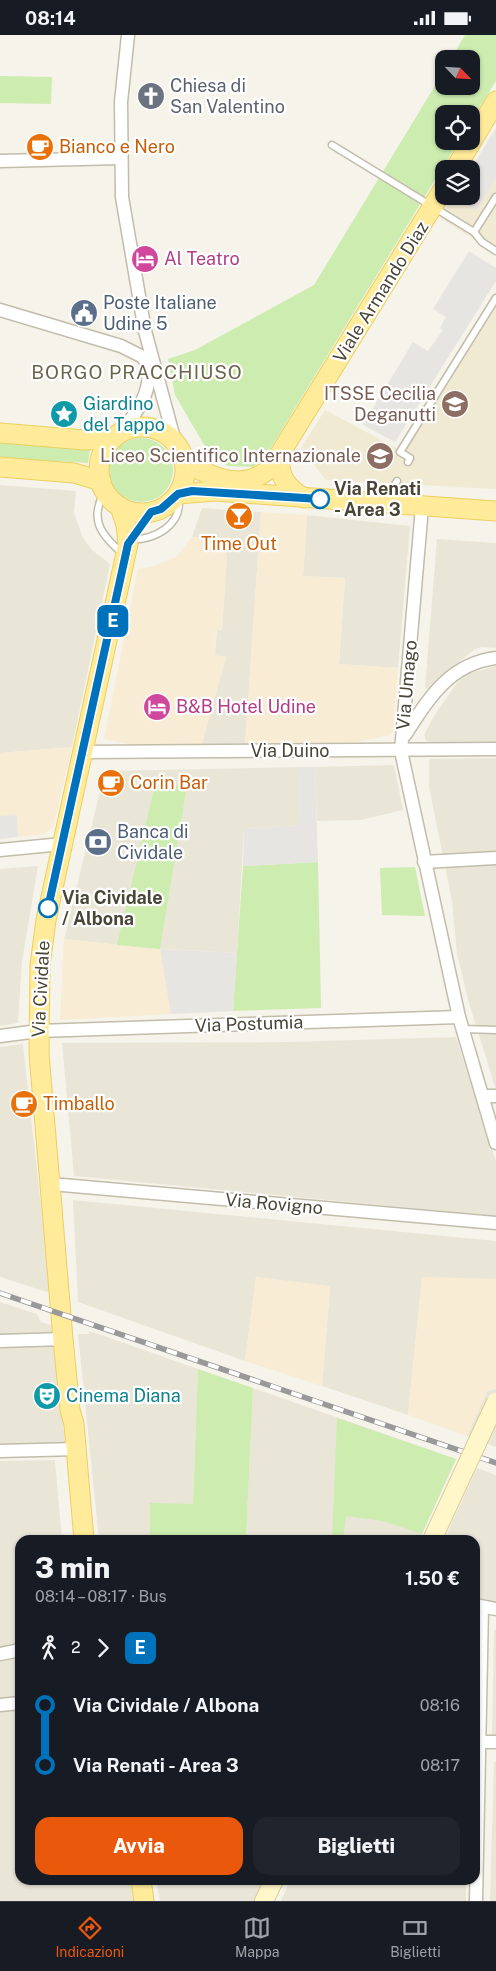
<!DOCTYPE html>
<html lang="it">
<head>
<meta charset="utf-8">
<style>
  body { margin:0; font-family:"Public Sans",sans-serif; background:#20242c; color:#f1f3f6; height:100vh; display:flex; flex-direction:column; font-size:19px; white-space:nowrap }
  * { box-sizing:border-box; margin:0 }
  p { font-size:16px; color:#9ea1a6 }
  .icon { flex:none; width:28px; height:28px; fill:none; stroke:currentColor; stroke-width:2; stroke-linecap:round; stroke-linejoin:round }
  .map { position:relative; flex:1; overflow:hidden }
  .details { position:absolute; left:15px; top:1500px; width:465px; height:350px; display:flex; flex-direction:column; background:#171b24; border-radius:15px; box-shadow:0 1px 4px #0004 }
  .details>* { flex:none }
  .badge { padding:0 10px; border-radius:8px; font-size:18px; line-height:32px }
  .needle { width:32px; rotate:115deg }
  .tools { position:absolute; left:435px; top:15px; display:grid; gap:10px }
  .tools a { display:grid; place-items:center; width:45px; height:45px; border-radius:10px; background:#171b24; box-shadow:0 1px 4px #0004; font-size:25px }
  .map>.badge { position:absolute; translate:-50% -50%; box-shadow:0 0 0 2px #fff }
  .legs { display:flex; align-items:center; gap:8px; height:55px; padding:0 20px; font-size:16px }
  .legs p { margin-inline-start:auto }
  .headline { display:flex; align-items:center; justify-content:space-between; height:85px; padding:0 20px }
  h1 { font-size:28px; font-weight:800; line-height:38px }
  .action { display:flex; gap:10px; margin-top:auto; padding:10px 20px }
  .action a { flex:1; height:58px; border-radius:15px; background:#ea580c; color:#fff; font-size:20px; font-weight:800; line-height:58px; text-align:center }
  .action a+a { background:#20242c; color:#f1f3f6 }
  ul { padding:0 20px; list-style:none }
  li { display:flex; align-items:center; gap:18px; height:60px; font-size:19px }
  li i { display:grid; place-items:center; width:8px; height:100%; margin:0 6px; background:currentColor }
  li i::after { content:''; width:12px; height:12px; margin:-6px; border:4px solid; border-radius:50%; background:#171b24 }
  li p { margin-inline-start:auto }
  li:first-child i { background:linear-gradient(#0000 50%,currentColor 0) }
  li:last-child i { background:linear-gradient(currentColor 50%,#0000 0) }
  .status { display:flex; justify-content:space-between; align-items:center; height:35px; padding:0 25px; background:#171b24; direction:ltr }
  .status svg { height:14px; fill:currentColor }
  .tabs { display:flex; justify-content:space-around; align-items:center; height:70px; border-top:1px solid #363941; background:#171b24; font-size:14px; color:#9ea1a6 }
  .tabs a { display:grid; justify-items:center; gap:2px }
  .tabs .on { color:#ea580c }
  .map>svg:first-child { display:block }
</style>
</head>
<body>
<div class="status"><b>08:14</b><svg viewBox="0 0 49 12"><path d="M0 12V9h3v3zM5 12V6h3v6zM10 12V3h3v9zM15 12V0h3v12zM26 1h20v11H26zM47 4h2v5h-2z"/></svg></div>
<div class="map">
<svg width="496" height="1866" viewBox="0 0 496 1866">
  <rect width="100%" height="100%" fill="#f6f3ea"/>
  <g fill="#eae6d7">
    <path d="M0,450L76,456L74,478L83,503L92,515L110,529L72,712L0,718Z"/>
    <path d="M202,473L261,477L245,711L201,712L226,622L215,621L217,595H222L228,504L192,502Z"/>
    <path d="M307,480L410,491L398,633L339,629L345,543L303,541Z"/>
    <path d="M437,504L496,508V613L481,612L474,615L453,631L429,655L425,652Z"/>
    <path d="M496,631V707L435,708L426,706L424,700L434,681L457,648L467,639Z"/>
    <path d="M496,723V1055L469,968L457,919L452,866L429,752V724Z"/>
    <path d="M394,730L403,775L361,785L317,786L315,732Z"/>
    <path d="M299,732L300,790L244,794L237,918L146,913L64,904L105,736Z"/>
    <path d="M38,831L22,926L18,988L0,991V834Z"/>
    <path d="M456,1002L496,1126V1181L74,1141L62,1008L287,1007Z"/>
    <path d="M23,1009L47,1225L50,1258L0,1242V1012Z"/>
    <path d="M73,1165L496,1206V1244L422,1243L408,1380L322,1351L330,1252L256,1242L245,1326L78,1267Z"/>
    <path d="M0,1267L37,1279L41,1287L55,1291L56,1301L0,1302Z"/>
    <path d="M90,1296L198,1334L193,1470L150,1469V1505H99L78,1299H88Z"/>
    <path d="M56,1307L65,1410H0V1309Z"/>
    <path d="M253,1353L456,1424L419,1505H246Z"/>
    <path d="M496,1354V1412L467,1401L487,1356Z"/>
    <path d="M55,1425L62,1505H20V1608L0,1614V1426Z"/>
    <path d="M477,1433L496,1440V1566L475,1563V1505H444Z"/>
    <path d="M496,1594V1700H492L494,1596Z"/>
    <path d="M20,1619V1845H130L134,1866H0V1623Z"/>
    <path d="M494,1727H496V1866H490Z"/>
    <path d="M156,1845H266L256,1866H160Z"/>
    <path d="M290,1845H466V1866H281Z"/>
  </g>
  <g fill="#f8ecd4">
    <path d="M261,477L307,480L303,541L345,543L339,629L398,633L393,695L390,700L352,708L245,711Z"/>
    <path d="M192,502L228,504L222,596L216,595L215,620L226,622L201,712L138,711L104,704L138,534L151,532L176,522Z"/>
    <path d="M72,712L53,792L45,799L0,804V718Z"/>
    <path d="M64,904L146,913L237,918L233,976L60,985Z"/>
    <path d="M256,1242L330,1251L322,1351L245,1326Z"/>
    <path d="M422,1242L496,1244V1354L487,1356L467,1401L408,1380Z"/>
  </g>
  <g fill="#f0ead3">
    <path d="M496,93V218L440,183L454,161H471V134Z"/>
    <path d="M496,258V454L326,445L301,413L325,375L398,414Z"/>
  </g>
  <g fill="#ccecb0">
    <path d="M465,0H496V46L471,86V79H444V106H459L270,414L254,432L228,431L216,425L207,415L175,360L168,324L195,315L314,250L444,36V51H471V24H451Z"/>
    <path d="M0,41L52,42L51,69L0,68Z"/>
    <circle cx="141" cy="435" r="32"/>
    <path d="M0,407L90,415L88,428L0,423Z"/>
    <path d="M155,750H187L160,914L117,910Z"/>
    <path d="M318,827L321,973L233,976L243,831Z"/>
    <path d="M415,832L425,881L382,880L380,833Z"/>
    <path d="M198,1334L253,1353L246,1505H150V1468L193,1469Z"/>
    <path d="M337,1383L456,1424L422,1499L383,1486L346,1481L343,1505H332Z"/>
  </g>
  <g fill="#e7e5e1">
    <path d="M496,93V143L476,176L453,161H471V134Z"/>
    <path d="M469,216L496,233V246L395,407L363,390L413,307L428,316L443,295L440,293L446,282L433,274Z"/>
    <path d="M299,732H315L318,827L243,831L244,794L300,790Z"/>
    <path d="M17,780L18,802L0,804V781Z"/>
    <path d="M160,914L237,918L233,976L171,979Z"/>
  </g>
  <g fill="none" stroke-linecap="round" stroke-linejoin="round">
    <g stroke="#c2bcab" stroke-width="9">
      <g id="lane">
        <path d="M332,110L474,197L496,162"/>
        <path d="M474,197L482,207L496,216"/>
        <path d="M408,427L410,423L400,417L496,263"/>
        <path d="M105,456C89,484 100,499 123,519"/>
        <path d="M385,466L397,446"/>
        <path d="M131,504C154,506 184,489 178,462"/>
        <path d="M463,994L496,995"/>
      </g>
    </g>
    <g stroke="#c2bcab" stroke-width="15">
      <g id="street">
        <path d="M128,0L121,67L122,162L145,296L175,407"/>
        <path d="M0,126L120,123"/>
        <path d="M0,275L121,311L143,322C159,349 137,376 122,397"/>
        <path d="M422,472L401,716L459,982L496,1108"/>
        <path d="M405,700C429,663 449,629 496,623"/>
        <path d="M84,717L496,714"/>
        <path d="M0,815L62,809"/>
        <path d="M424,827L496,823"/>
        <path d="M0,1001L38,996L459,982"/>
        <path d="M483,1061H496"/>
        <path d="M51,1149L496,1188"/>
        <path d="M0,1306L63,1304"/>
        <path d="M0,1416L77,1414"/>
        <path d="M475,1570L496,1574"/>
        <path d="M0,1619L20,1615"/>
        <path d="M0,1670L20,1668"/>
        <path d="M480,1707H496"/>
        <path d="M476,1866L482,1573"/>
      </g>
    </g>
    <g stroke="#d9cd97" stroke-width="20">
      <path id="secondary" d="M264,1866L274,1845"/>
    </g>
    <g stroke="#eccf61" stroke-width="21">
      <g id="primary">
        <path d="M455,134L496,66"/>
        <circle cx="142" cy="435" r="43"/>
        <path d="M0,398L85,405L113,404"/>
        <path d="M280,420C278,441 286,452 304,463"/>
        <path d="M184,427C215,443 245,459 273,430L444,153"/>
        <path d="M0,432L74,438L101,446"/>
        <path d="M178,459L215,456L496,476"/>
        <path d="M84,1505L74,1389L70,1375L63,1304L39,1019L40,930L46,885L128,509L126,490L120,472"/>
        <path d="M141,1845L144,1866"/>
      </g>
    </g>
    <use href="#lane" stroke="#fff" stroke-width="6"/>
    <use href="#street" stroke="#fff" stroke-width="12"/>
    <use href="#secondary" stroke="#fff7ca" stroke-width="18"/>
    <use href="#primary" stroke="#ffeb99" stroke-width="19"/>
    <g stroke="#999" stroke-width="5.5">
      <path id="rail" d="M0,1258L496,1428"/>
    </g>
    <use href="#rail" stroke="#fff" stroke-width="4" stroke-dasharray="11" stroke-linecap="butt"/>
    <g stroke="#d9cd97" stroke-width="20" stroke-linecap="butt">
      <path id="secondary-bridge" d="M432,1505L496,1367"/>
    </g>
    <use href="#secondary-bridge" stroke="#fff7ca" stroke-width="18"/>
  </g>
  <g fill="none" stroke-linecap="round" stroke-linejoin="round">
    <g stroke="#fff" stroke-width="11">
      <path id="line-1" d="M48,873L128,509L151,477L161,474L178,459L192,456L320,464"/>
    </g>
    <use href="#line-1" stroke="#0072bc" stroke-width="8"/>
  </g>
  <defs>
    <g id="church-disc" transform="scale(1.4375)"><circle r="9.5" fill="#6b7280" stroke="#fff"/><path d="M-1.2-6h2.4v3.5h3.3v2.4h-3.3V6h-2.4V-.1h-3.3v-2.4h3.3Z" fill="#fff"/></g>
    <g id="cafe-disc" transform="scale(1.4375)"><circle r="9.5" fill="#e8710a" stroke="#fff"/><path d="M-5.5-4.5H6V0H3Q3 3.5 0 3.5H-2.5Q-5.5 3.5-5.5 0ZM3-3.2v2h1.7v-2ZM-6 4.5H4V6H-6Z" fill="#fff"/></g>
    <g id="hotel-disc" transform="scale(1.4375)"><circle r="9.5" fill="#d1479c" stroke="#fff"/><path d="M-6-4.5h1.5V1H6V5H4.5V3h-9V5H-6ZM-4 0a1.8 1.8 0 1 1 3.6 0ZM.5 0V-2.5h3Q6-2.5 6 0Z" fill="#fff"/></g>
    <g id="civic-disc" transform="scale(1.4375)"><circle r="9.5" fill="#5c6f8a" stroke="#fff"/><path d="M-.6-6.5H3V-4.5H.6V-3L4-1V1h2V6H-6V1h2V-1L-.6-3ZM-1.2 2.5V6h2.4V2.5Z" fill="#fff"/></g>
    <g id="school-disc" transform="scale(1.4375)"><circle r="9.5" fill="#8d6e63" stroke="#fff"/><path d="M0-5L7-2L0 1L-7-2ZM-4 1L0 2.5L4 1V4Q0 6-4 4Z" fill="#fff"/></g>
    <g id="sight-disc" transform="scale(1.4375)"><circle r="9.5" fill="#0f9aa8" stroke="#fff"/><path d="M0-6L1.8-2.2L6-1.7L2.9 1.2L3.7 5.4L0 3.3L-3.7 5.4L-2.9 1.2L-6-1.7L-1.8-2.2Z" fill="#fff"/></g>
    <g id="bar-disc" transform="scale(1.4375)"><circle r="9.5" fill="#e8710a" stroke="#fff"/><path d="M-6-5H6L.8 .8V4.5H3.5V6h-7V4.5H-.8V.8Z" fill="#fff"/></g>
    <g id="bank-disc" transform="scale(1.4375)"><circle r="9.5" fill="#5c6f8a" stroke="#fff"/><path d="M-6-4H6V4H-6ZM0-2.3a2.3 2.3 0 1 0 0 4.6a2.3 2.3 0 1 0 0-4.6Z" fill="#fff"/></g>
    <g id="theatre-disc" transform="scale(1.4375)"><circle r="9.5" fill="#0f9aa8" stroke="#fff"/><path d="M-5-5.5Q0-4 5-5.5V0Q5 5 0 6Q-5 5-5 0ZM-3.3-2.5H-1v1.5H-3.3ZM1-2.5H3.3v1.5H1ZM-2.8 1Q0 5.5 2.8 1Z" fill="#fff"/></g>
  </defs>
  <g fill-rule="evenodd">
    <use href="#church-disc" x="151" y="61"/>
    <use href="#cafe-disc" x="40" y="112"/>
    <use href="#hotel-disc" x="145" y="224"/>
    <use href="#civic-disc" x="84" y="278"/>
    <use href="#school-disc" x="455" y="369"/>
    <use href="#sight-disc" x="64" y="379"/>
    <use href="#school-disc" x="380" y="421"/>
    <use href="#bar-disc" x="239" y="481"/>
    <use href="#hotel-disc" x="157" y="672"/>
    <use href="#cafe-disc" x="111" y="748"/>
    <use href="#bank-disc" x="98" y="807"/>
    <use href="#cafe-disc" x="24" y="1069"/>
    <use href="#theatre-disc" x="47" y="1361"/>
  </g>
  <g fill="#fff" stroke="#0072bc" stroke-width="2.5">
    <circle cx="320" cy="464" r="9"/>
    <circle cx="48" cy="873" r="9"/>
  </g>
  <g text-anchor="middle" stroke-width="4.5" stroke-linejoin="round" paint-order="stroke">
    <g font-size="18" fill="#5b616d" stroke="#fff" text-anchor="start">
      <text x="170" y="57">Chiesa di<tspan x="170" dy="21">San Valentino</tspan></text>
    </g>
    <g font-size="18" fill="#c56008" stroke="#fff" text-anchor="start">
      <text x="59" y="118">Bianco e Nero</text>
      <text x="239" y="515" text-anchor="middle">Time Out</text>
      <text x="130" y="754">Corin Bar</text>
      <text x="43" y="1075">Timballo</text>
    </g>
    <g font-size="18" fill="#b23c85" stroke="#fff" text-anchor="start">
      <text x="164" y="230">Al Teatro</text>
      <text x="176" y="678">B&amp;B Hotel Udine</text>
    </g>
    <g font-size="18" fill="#4a4537" stroke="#fff">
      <text transform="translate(381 257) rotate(-58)" y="6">Viale Armando Diaz</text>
      <text transform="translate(407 650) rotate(-85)" y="6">Via Umago</text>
      <text x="290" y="722">Via Duino</text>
      <text transform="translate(41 954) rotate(-87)" y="6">Via Cividale</text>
      <text transform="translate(249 989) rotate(-2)" y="6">Via Postumia</text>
      <text transform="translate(274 1169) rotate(5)" y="6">Via Rovigno</text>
    </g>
    <g font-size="18" fill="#4e5e75" stroke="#fff" text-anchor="start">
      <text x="103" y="274">Poste Italiane<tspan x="103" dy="21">Udine 5</tspan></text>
      <text x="117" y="803">Banca di<tspan x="117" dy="21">Cividale</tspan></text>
    </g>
    <g font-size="18" fill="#785e54" stroke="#fff" text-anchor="end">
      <text x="436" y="365">ITSSE Cecilia<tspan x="436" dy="21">Deganutti</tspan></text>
      <text x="361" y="427">Liceo Scientifico Internazionale</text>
    </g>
    <g font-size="18" fill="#0d838f" stroke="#fff" text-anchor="start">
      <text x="83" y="375">Giardino<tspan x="83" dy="21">del Tappo</tspan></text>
      <text x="66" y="1367">Cinema Diana</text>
    </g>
    <g font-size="18" font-weight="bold" fill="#4a4537" stroke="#fff" text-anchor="start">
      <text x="334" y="460">Via Renati<tspan x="334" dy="21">- Area 3</tspan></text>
      <text x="62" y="869">Via Cividale<tspan x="62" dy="21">/ Albona</tspan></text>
    </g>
    <g font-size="19" letter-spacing="1" fill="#6e644d" stroke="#fff">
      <text x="137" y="344">BORGO PRACCHIUSO</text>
    </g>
  </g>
</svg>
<div class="tools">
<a><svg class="needle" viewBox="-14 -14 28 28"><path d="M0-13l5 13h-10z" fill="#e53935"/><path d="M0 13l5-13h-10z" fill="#9ea1a6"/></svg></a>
<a><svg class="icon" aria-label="locate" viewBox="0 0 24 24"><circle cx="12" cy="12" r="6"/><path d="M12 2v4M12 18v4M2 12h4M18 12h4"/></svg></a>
<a><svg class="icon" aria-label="layers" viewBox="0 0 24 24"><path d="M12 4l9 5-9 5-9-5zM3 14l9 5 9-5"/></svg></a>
</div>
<b class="badge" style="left:113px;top:586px;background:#0072bc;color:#fff">E</b>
<section class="details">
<div class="headline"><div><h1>3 min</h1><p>08:14 – 08:17 · Bus</p></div><b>1.50 €</b></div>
<div class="legs"><svg class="icon" aria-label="walk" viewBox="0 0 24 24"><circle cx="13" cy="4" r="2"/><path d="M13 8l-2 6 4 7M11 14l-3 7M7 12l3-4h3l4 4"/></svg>2<svg class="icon" aria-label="forward" viewBox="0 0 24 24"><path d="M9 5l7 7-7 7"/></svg><b class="badge" style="background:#0072bc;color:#fff">E</b></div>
<ul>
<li><i style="color:#0072bc"></i><b>Via Cividale / Albona</b><p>08:16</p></li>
<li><i style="color:#0072bc"></i><b>Via Renati - Area 3</b><p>08:17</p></li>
</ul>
<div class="action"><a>Avvia</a><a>Biglietti</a></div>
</section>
</div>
<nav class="tabs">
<a class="on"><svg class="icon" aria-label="directions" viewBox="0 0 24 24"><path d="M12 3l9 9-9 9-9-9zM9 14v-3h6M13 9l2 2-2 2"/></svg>Indicazioni</a>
<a><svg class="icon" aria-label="map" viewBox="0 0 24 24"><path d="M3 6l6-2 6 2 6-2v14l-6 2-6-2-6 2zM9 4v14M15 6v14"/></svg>Mappa</a>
<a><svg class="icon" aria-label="tickets" viewBox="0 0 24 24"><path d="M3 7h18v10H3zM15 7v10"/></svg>Biglietti</a>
</nav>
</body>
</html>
